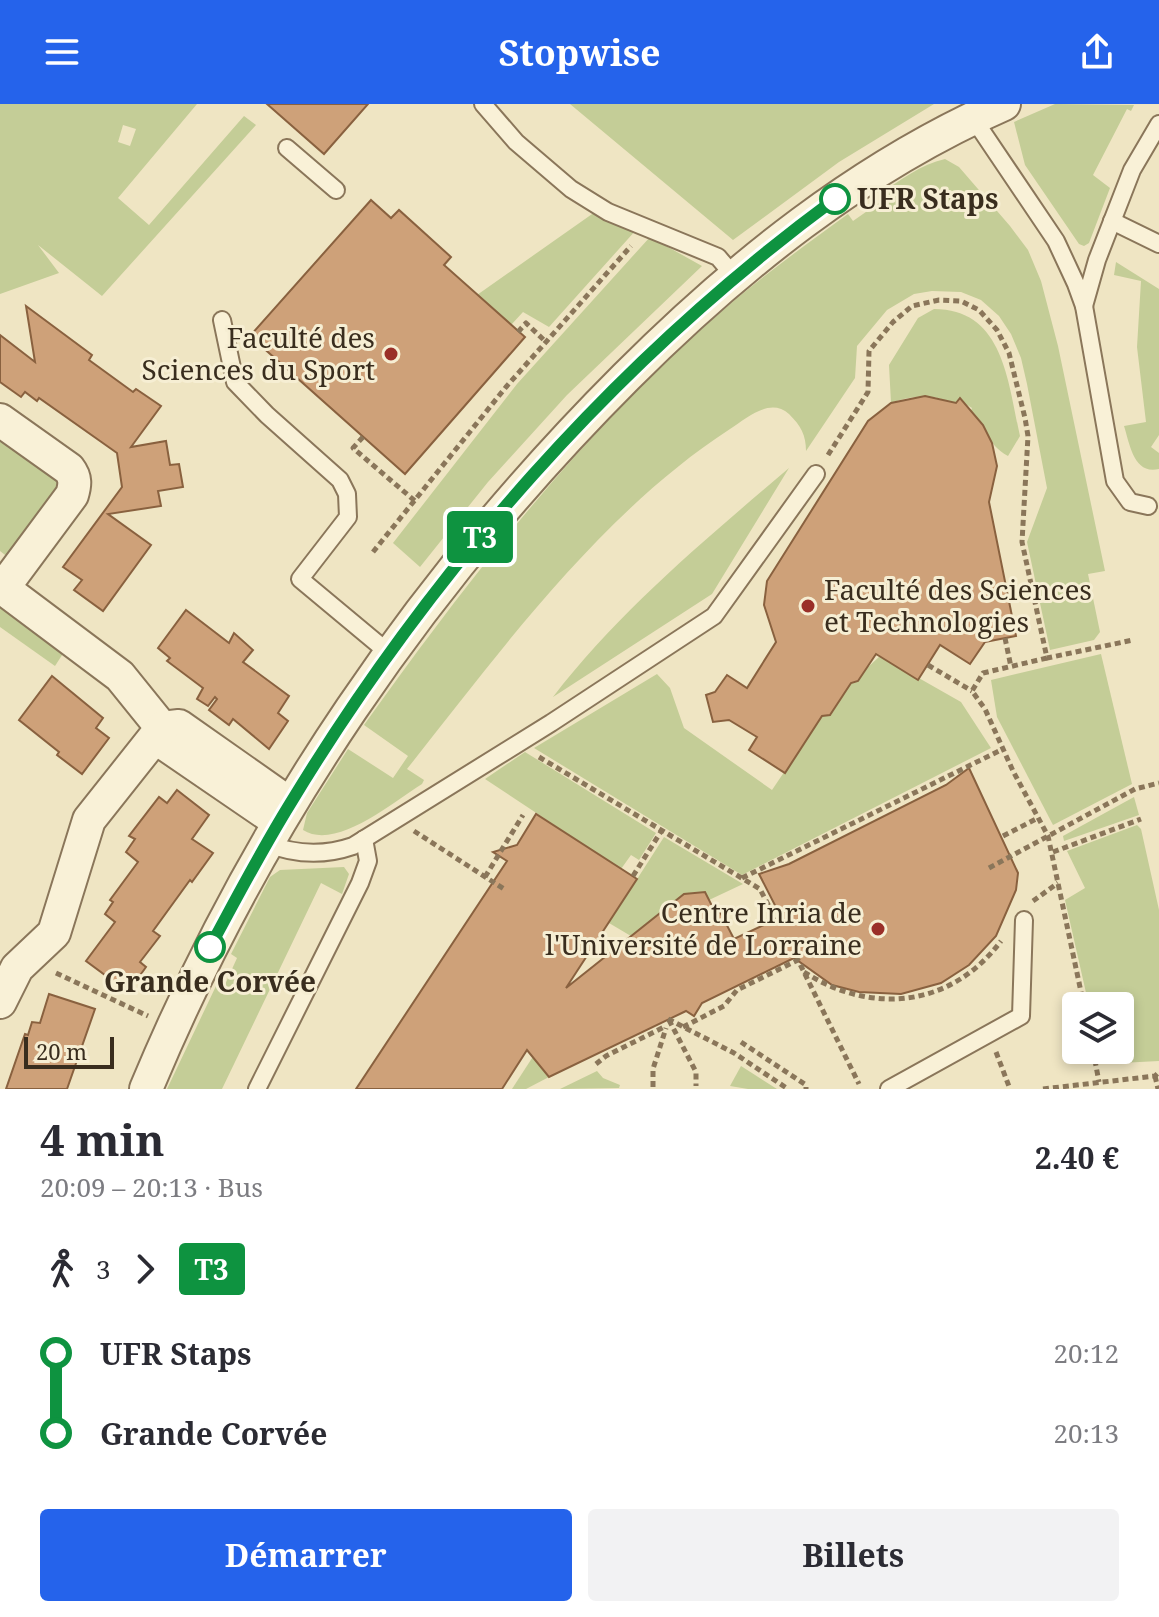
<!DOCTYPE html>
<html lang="fr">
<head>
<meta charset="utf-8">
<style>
  body { margin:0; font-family:"Noto Serif",serif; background:#f2f2f3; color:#2b2b33; height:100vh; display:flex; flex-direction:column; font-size:30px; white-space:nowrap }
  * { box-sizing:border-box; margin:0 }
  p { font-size:26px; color:#7c7c81 }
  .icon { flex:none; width:44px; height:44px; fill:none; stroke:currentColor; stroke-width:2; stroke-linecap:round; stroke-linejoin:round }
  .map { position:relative; height:985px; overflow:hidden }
  .side { display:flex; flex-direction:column; background:#fff; flex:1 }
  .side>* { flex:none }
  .badge { padding:0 16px; border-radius:6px; font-size:28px; line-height:52px }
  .tools { position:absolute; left:1062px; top:888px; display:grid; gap:16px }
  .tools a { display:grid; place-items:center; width:72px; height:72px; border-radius:8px; background:#fff; box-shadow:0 4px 12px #0003; font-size:40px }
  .scale { position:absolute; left:24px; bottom:20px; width:90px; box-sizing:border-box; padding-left:8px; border:4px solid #392d1e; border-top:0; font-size:22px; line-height:28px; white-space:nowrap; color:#392d1e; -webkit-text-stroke:6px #f6eed3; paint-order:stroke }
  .map>.badge { position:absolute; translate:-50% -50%; box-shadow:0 0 0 4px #fff }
  .legs { display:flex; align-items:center; gap:12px; height:88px; padding:0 40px; font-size:26px }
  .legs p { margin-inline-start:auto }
  .headline { display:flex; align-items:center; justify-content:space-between; height:136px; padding:0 40px }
  h1 { font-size:44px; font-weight:700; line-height:60px }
  .button { display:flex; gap:16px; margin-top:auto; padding:16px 40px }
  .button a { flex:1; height:92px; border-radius:8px; background:#2563eb; color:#fff; font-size:32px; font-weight:700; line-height:92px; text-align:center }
  .button a+a { background:#f2f2f3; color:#2b2b33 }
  ul { padding:0 40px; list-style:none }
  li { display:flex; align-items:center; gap:28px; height:80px; font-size:30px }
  li i { display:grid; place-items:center; width:12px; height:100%; margin:0 10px; background:currentColor }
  li i::after { content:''; width:20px; height:20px; margin:-10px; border:6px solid; border-radius:50%; background:#fff }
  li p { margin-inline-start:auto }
  li:first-child i { background:linear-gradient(#0000 50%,currentColor 0) }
  li:last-child i { background:linear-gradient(currentColor 50%,#0000 0) }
  header { display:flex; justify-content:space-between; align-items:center; height:104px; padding:0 40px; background:#2563eb; color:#fff; font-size:36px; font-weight:700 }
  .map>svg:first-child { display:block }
</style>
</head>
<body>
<header><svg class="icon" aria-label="menu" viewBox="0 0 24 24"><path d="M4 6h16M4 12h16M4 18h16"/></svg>Stopwise<svg class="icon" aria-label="share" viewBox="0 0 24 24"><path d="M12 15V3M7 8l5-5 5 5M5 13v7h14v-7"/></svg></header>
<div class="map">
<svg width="1159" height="985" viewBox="0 0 1159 985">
  <rect width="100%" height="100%" fill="#efe5c3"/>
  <g fill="#c4cd97" fill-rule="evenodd">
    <path d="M0,0H197L118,94L149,121L244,12L256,21L102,192L38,141L59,169L0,190ZM123,21L136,25L130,42L118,38Z"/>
    <path d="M570,0H934L839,58L733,136Z"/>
    <path d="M1055,0L1134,1L1131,7L1127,5L1093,71L1110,84L1089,139L1084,142L1079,140L1025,61L1014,18Z"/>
    <path d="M945,55L959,63L1010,122L1028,146L1041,177L1058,242L1105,467L1088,470L1100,528L1094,536L1050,546L1027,438L1047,384L1027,280L1021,254L1011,230L999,212L981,196L961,188L932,187L914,190L887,206L857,242L855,274L806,347C806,331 801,322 789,310C770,293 747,314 730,325C602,408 501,546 407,665L424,676L422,680C393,698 336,747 303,726L307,709L348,645L393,674L408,652L364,621C474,467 591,317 736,195C772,165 811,137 848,110L853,117L883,96L879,90C900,77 921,60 945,55Z"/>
    <path d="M595,108L636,126L549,223L523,208L511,221L477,191Z"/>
    <path d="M650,133L702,162L567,291L488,378L420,463L393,439L517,280Z"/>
    <path d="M1116,158L1159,185V331L1151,343L1159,349V365C1134,371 1130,341 1124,322L1146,318L1137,243L1141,177L1114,171Z"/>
    <path d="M934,205C1004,205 1008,279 1020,332L1008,352C986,340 988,323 970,309L972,304L959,296L955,301C935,289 912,291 891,299L889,261L918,214Z"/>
    <path d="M0,332L62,375L9,454L0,447Z"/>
    <path d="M789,364L712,490L553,593C620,506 706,435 789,364Z"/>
    <path d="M0,503L64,548L55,562L0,523Z"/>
    <path d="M1101,550L1132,680L1053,721L997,613L991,576Z"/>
    <path d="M880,552L961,598L991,644L742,771L534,644L657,570L670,584L684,624L772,686L822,612L831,611L851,579Z"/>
    <path d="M525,648L656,729L639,756L631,751L621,765L485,675Z"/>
    <path d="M1134,693L1139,711L1064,737L1063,732Z"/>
    <path d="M1137,721L1141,725L1159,806V957L1101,960L1098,946H1120V902H1089L1065,796L1085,784L1067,747Z"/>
    <path d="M664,733L743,780L709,796L705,789C686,786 674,794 664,809L661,808L641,838L609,819Z"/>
    <path d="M344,763L349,770L342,790L321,779L222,985H167L216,882L223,885L237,854L231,850L270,773L280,766Z"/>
    <path d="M591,863L609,874L549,973L526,985H512Z"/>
    <path d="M741,962L777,985H748L730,982Z"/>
    <path d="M597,967L603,974L620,981L619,984L560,985Z"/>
  </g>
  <g fill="#cea179" stroke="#89613f" stroke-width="2">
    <path d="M267,0H368L324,50Z"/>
    <path d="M371,96L391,114L399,106L451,153L444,161L525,233L405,370L250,232Z"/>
    <path d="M26,202L92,251L89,256L133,288L136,285L161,302L131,343L166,337L170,361L179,360L183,383L158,387L161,402L108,410L151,441L103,507L74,486L82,476L63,463L122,383L117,349L39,294L37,297L25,288L21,293L0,278V231L35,258Z"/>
    <path d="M925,292L956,299L960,294L983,321L992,339L997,362L989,398L1016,532L985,538L970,560L940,541L918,576L876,550L858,577L851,579L830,611L822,612L785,669L749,646L757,633L729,616L713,618L706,591L715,588L727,571L747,584L776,538L764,501L767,477L868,317L891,299Z"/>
    <path d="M186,506L229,539L234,529L253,546L243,558L289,592L278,609L288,617L269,645L233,615L229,621L209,606L217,595L215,593L208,602L197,595L203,584L167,557L170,554L158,544Z"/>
    <path d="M52,572L103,614L96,624L109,634L82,670L57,651L59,648L19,616Z"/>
    <path d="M969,664L1018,769L1016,786L996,832L969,861L941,879L901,890L859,888L832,881L794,854L702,899L694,912L686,907L549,973L527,946L502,985H356L507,757L493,748L517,741L536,710L637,775L566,884L684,790L705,788L714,806L718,804L734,835L781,813L759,770L789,760L946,681Z"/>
    <path d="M177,686L209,711L192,735L213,749L192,778L190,776L153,827L160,832L140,858L146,863L128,888L86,857L115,818L105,810L113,798L110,796L138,758L126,748L135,735L129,732L159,693L167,699Z"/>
    <path d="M49,890L95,905L67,985H6L25,930L28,931L32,918L40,919Z"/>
  </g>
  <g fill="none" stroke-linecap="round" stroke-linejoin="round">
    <g stroke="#8a765a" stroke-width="20">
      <g id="lane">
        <path d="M483,0L516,38L571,85L608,108L718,153L735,173"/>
        <path d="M973,14L1056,137L1076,180L1084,202L1115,377L1130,398L1148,402"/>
        <path d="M287,44L336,86"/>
        <path d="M1112,117L1159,140"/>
        <path d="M1084,202L1097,156L1132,66L1159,20"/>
        <path d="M222,216L235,278L267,311L340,376L347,390L348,413L300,475L390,550"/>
        <path d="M266,739C295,751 324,752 353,742L551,619L714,512L816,370"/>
        <path d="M257,985L360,779L368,757L364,735"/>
        <path d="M889,985L1021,912L1024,816"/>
      </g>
    </g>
    <g stroke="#8a765a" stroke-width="36">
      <g id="street">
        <path d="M0,316L69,365C76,374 75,381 72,391L3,484"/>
        <path d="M0,482L120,572L162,624L165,640L279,718"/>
        <path d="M162,624L179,622L280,693"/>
        <path d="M0,898L17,864L54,829L89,716L162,624"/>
        <path d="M146,985C257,718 422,477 626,273C736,163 860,63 1004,0"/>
      </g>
    </g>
    <g stroke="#8a765a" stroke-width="5" stroke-dasharray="6 4" stroke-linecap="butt">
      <path d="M518,228L526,219L545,237"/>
      <path d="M363,333L353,344L415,397"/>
      <path d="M828,351L868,288L869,247L893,218L912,202L939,196L961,197L979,206L997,226L1009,249L1025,314L1028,332L1022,438L1047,554L1133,536"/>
      <path d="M373,448L506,283L631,142"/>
      <path d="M1005,534L1011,563"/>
      <path d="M1047,554L983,569L972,587L985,605L1013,667L1048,732L1084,902"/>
      <path d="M928,561L972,587"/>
      <path d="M539,653L760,785L777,818"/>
      <path d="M414,727L504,785"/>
      <path d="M1003,732L1038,714"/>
      <path d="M1053,748L1141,715"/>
      <path d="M989,764L1135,685L1159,679"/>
      <path d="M633,772L662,726"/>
      <path d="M485,773L523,711"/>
      <path d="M742,774L1003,645"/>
      <path d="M1033,797L1058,779"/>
      <path d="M804,868C871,911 951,904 1001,837"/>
      <path d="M56,869L148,912"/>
      <path d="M668,915L734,949L788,985"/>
      <path d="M669,916L696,968V982"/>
      <path d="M683,923L724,902L737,886L798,856L859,980"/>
      <path d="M741,938L806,981V985"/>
      <path d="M1093,946L1099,978"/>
      <path d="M996,948L1010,985"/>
      <path d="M596,960L606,952L666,922"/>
      <path d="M1155,972L1158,985"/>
      <path d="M653,983V965L666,924"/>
      <path d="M1043,985L1155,972L1159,968"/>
    </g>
    <use href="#lane" stroke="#f9f1d7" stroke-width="16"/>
    <use href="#street" stroke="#f9f1d7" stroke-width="32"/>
  </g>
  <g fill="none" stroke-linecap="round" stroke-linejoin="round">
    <g stroke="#fff" stroke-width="18">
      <path id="line-1" d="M210,843C236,795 261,747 290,700C431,467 615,257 835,95"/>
    </g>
    <use href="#line-1" stroke="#0e9340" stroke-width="12"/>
  </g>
  <g fill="#fff" stroke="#0e9340" stroke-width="4">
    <circle cx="835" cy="95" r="14"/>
    <circle cx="210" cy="843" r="14"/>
  </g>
  <g fill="#9a2f28" stroke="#f6eed3" stroke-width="3">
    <circle cx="391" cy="250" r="8"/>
    <circle cx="808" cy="502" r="8"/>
    <circle cx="878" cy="825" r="8"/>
  </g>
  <g text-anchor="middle" stroke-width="6" stroke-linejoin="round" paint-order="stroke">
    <g font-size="28" font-weight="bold" fill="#392d1e" stroke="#f6eed3" text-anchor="start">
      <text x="857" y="105">UFR Staps</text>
      <text x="210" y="888" text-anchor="middle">Grande Corvée</text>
    </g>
    <g font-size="28" fill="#392d1e" stroke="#f6eed3" text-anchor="end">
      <text x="375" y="244">Faculté des<tspan x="375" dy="32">Sciences du Sport</tspan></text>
      <text x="824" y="496" text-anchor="start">Faculté des Sciences<tspan x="824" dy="32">et Technologies</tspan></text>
      <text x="862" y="819">Centre Inria de<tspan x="862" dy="32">l'Université de Lorraine</tspan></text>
    </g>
  </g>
</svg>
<div class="tools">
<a><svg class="icon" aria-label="layers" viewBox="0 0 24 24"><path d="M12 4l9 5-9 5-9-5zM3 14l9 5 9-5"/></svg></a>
</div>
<div class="scale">20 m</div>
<b class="badge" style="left:480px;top:433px;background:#0e9340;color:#fff">T3</b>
</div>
<section class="side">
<div class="headline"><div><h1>4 min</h1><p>20:09 – 20:13 · Bus</p></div><b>2.40 €</b></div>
<div class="legs"><svg class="icon" aria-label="walk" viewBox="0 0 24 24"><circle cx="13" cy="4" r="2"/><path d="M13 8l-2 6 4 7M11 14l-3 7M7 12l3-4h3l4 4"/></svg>3<svg class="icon" aria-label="forward" viewBox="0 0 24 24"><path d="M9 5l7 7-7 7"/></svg><b class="badge" style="background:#0e9340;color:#fff">T3</b></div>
<ul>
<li><i style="color:#0e9340"></i><b>UFR Staps</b><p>20:12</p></li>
<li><i style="color:#0e9340"></i><b>Grande Corvée</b><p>20:13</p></li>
</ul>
<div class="button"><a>Démarrer</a><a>Billets</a></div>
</section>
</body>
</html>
